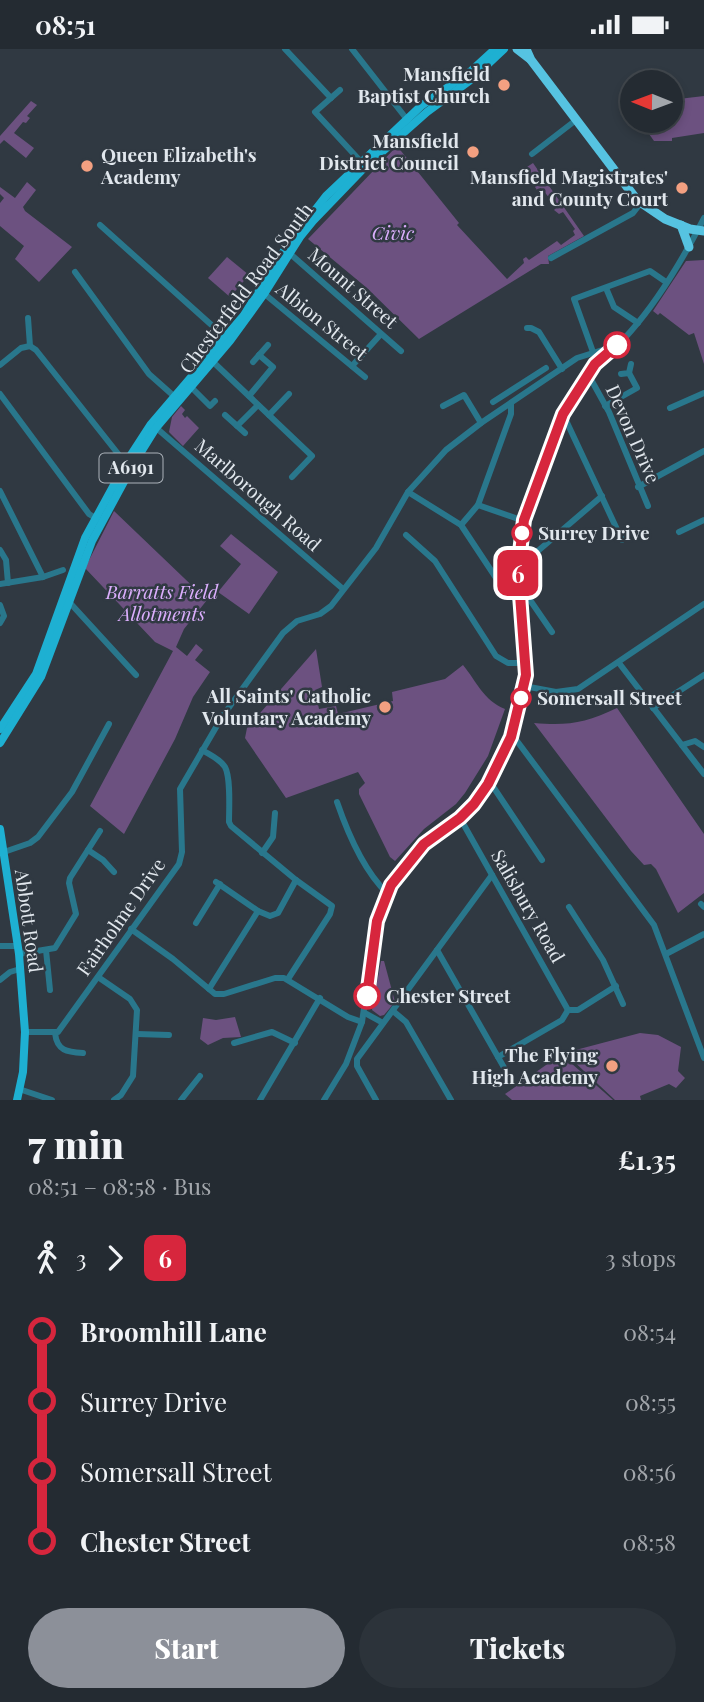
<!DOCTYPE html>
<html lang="en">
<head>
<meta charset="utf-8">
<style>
  body { margin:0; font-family:"Playfair Display",serif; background:#2c333a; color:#f1f3f6; height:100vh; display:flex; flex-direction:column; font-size:26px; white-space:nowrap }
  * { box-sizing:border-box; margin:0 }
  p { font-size:23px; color:#a3a7ac }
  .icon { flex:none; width:38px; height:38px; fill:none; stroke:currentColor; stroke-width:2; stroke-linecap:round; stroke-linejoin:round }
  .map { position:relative; height:1051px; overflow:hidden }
  .panel { display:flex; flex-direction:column; background:#242b32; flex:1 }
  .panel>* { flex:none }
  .badge { padding:0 14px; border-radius:10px; font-size:24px; line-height:46px }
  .needle { width:46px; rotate:271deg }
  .controls { position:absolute; left:620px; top:21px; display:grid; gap:14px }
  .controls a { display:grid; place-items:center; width:63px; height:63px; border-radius:50%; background:#242b32; box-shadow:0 4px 10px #0003,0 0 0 2px #41474d; font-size:35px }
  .map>.badge { position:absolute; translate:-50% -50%; box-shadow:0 0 0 4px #fff }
  .legs { display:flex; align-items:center; gap:10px; height:77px; padding:0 28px; font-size:23px }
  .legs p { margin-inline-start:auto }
  .overview { display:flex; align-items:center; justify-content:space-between; height:119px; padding:0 28px }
  h1 { font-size:38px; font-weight:800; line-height:52px }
  .primary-button { display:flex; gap:14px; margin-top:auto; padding:14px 28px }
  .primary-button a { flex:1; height:80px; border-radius:42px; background:#8c9099; color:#fff; font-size:28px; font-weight:800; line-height:80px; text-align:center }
  .primary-button a+a { background:#2c333a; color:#f1f3f6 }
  ul { padding:0 28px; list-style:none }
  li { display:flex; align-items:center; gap:24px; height:70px; font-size:26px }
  li i { display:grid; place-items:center; width:10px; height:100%; margin:0 9px; background:currentColor }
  li i::after { content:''; width:18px; height:18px; margin:-9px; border:5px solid; border-radius:50%; background:#242b32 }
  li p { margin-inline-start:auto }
  li:first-child i { background:linear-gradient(#0000 50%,currentColor 0) }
  li:last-child i { background:linear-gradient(currentColor 50%,#0000 0) }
  .status { display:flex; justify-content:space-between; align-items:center; height:49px; padding:0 35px; background:#242b32; direction:ltr }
  .status svg { height:19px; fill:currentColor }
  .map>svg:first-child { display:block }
</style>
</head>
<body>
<div class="status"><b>08:51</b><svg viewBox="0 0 49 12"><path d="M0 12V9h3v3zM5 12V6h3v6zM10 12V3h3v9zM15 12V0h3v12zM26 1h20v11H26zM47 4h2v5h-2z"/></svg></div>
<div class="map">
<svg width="704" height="1051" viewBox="0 0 704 1051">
  <rect width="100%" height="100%" fill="#303942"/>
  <g fill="#6c5180">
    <path d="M704,47V84L672,89V92H654L640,72H670V51Z"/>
    <path d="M31,52L37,56L27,67L30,69L26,74L23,73L14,84L34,99L26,109L4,91L0,95V87Z"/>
    <path d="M397,97L459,174L457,176L507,230L524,214L523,210L526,208L529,211L557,192L561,196L575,186L573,182L575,180L563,163L559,165L554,161L557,158L541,139L537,141L535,138L538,134L527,118L533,114L584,187L548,207L549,215H541L419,290L367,239L308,190Z"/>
    <path d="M27,133L36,141L23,158L25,162L72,198L39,233L15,210L24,197L0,177V154L4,149L0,145V138L15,149Z"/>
    <path d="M227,208L249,226L230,248L208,229Z"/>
    <path d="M704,211V315L694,284L689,286L660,264L658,266L653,262L686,212Z"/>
    <path d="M181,357L185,361L182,365L185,369L187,367L199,379L183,397L169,383L172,368Z"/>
    <path d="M114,462L207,551L184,580L176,598L187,607L196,595L203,601L195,611L210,623L193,648L175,690L124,785L90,757L173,602L155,593L85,519Z"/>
    <path d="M231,485L278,523L249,565L218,543L241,515L220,497Z"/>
    <path d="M316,600L322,638L315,641L319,660L336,657L338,665L393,652L392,643L445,630L463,616C477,633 483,651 505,660L488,707L465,744L456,755L424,780L395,812L390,808L359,745V740L365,734L358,723L286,749L245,689L247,679Z"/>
    <path d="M617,659L704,785V844L678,864L656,820L651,815L644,816L631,802L534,674C568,677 585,674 617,659Z"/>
    <path d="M381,912H384L395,953L384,966L380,967L372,961Z"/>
    <path d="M235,968L241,988L223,989L208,996L200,990L203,969L216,971Z"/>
    <path d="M640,984L658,986L681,998L678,1022L685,1029L676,1039L669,1035L640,1047L641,1051H615L568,1007V1003Z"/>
    <path d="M563,1007L613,1051H512L505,1045L553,1011Z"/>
  </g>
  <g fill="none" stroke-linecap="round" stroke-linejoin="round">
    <g stroke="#29778c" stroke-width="6">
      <path d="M285,0L331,49"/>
      <path d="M352,0L409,73"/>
      <path d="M340,41L315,63L364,116"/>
      <path d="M532,105L576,71"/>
      <path d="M100,176L226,289"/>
      <path d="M287,202L401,302"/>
      <path d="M551,209L633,164L640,155"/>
      <path d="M75,223L149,325L176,349"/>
      <path d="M606,239L614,258L638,274"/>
      <path d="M261,242L365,328"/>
      <path d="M28,269L30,297"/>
      <path d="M527,279H531L539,283L562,320"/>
      <path d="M30,297L36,301L119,406L128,413"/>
      <path d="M593,303L574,250L650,222L666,233"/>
      <path d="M210,310L312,407L292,428"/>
      <path d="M253,313L268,296"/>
      <path d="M0,316L21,299L30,297"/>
      <path d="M352,317L381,285"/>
      <path d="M588,325L609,363L648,457"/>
      <path d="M621,325L629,324L631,315"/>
      <path d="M192,339L210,357L215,352"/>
      <path d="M0,345L89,465L97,470"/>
      <path d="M249,347L273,318L259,306"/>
      <path d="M493,353L546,319"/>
      <path d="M443,357L464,346L481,374"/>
      <path d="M605,357L637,339L629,324"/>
      <path d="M670,359L704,344"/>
      <path d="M563,365L622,491"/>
      <path d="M225,366L245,384"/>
      <path d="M269,366L289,345"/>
      <path d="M154,377L343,540"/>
      <path d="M237,377L258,356"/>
      <path d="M638,438L704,402"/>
      <path d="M0,442L43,528"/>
      <path d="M408,443L461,476L504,541L519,553"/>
      <path d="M478,456L524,472"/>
      <path d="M461,476L478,456L511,365V354"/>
      <path d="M679,483L704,471"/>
      <path d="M406,486L435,512L496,607L508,614H525"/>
      <path d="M0,501L6,511L8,534"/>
      <path d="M518,519L602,447"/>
      <path d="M0,535L43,528L63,521"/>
      <path d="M519,535L552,583"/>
      <path d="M67,554L71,555L136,626"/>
      <path d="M0,556L4,567L0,574"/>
      <path d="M619,614L704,725"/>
      <path d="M524,637L556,643L578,640L704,555"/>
      <path d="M653,659L704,626"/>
      <path d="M511,688L517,692L654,876L704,1009"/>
      <path d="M682,696L695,692L704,698"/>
      <path d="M202,701C210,706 220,710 225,718C231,729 229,760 229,773L231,777L296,831L332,857L330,865L288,930"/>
      <path d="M488,735L494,739L542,811"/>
      <path d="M337,753C348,785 363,821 387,844"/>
      <path d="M460,769L568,961"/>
      <path d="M88,801L103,811L114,823"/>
      <path d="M4,803L30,794L38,788L72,743L109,675"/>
      <path d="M262,804L273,788L275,764"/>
      <path d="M216,833L258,862L270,867L278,864L296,831"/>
      <path d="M701,855L704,858"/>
      <path d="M569,858L603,911L623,955"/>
      <path d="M196,874L220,835"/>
      <path d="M131,880L173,910L215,945H224L275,929H284L348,968L362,973"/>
      <path d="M0,897H18"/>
      <path d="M46,901L50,941"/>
      <path d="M437,901L510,1029"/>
      <path d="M19,905L55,899L76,865L69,834L70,829L100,782"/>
      <path d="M666,905L704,885"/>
      <path d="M98,928L130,950L137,961L133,1027L121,1046L114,1051"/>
      <path d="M0,931L10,923L20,920"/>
      <path d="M209,940L258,862"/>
      <path d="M568,961H578L616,937"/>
      <path d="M393,962L406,973L451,1051"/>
      <path d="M365,964L383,974"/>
      <path d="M25,983H58L179,815L182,803L180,740L222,668L283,584L297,572L320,565L331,557L376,499L408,443L446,401L481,374L577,309L612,298"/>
      <path d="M55,984C57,1002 67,1003 83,1004"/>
      <path d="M137,985L169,986"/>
      <path d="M234,994L272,983L295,994"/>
      <path d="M498,1008L562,971L568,961"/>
      <path d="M19,1040L52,1051"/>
      <path d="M181,1051L200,1027"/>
      <path d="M260,1051L320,949"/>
      <path d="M324,1051L346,1015L362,973L377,871L391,836L423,795L460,769L474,755L488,735L511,688L526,626L518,519L524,472C541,425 554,374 583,333C597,312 615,301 631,282C660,249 684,208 704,169"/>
      <path d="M376,1051L357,1017V1010L492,826"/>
    </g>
    <g stroke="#1eb0d2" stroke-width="8">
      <path d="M0,680L36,625L85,489L127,412L151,375L244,266L285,200L326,147L421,57L471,22L495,0"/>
      <path d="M0,694L41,628L92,492L133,416L156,379L230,292L264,245L300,188L313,172L365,118L427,63L472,30L504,0"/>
      <path d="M0,780L19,905L25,983L23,1023L17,1051"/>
    </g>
    <g stroke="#56c3e1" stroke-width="9">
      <path d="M517,0L530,10"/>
      <path d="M526,0L531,11L637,151L665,170L690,180L704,182"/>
      <path d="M681,176L689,198"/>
    </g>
  </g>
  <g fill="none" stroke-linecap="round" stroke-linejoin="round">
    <g stroke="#fff" stroke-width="16">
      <path id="line-1" d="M367,947L377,872L391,836L424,795L460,769L474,755L488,735L511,688L526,626L518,519L524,471L563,365L595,315L617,296"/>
    </g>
    <use href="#line-1" stroke="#d7263d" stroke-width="10"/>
  </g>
  <g fill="#f3a081" stroke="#303942" stroke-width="2.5">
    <circle cx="504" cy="36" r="7"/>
    <circle cx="473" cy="103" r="7"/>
    <circle cx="87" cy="117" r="7"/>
    <circle cx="682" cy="139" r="7"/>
    <circle cx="385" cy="658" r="7"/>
    <circle cx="612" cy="1017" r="7"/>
  </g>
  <g fill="#fff" stroke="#d7263d" stroke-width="3.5">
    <circle cx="617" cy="296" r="12"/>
    <circle cx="522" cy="484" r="9"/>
    <circle cx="521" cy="649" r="9"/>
    <circle cx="367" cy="947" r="12"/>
  </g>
  <g text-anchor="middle" stroke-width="5" stroke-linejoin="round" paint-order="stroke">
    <rect fill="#303942" stroke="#acb3ba" stroke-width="2" x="99.5" y="404.5" width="63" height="29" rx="5"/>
    <g font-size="18" font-weight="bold" fill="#e1e7ed">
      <text x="131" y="425">A6191</text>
    </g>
    <g font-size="19" font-weight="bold" fill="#e1e7ed" stroke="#303942" text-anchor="end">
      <text x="490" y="32">Mansfield<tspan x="490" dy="22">Baptist Church</tspan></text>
      <text x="459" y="99">Mansfield<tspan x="459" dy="22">District Council</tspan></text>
      <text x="101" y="113" text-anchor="start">Queen Elizabeth's<tspan x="101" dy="22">Academy</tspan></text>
      <text x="668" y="135">Mansfield Magistrates'<tspan x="668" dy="22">and County Court</tspan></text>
      <text x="371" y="654">All Saints' Catholic<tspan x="371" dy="22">Voluntary Academy</tspan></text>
      <text x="598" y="1013">The Flying<tspan x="598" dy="22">High Academy</tspan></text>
    </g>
    <g font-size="19" font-style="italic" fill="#dbaefd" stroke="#303942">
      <text x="393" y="191">Civic</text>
      <text x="162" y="550">Barratts Field<tspan x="162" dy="22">Allotments</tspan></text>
    </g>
    <g font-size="19" fill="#e1e7ed" stroke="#303942">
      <text transform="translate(246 239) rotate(-53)" y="7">Chesterfield Road South</text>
      <text transform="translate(353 239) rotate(41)" y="7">Mount Street</text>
      <text transform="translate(322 272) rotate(39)" y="7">Albion Street</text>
      <text transform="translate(633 385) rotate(66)" y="7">Devon Drive</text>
      <text transform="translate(258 446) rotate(41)" y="7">Marlborough Road</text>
      <text transform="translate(528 857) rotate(60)" y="7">Salisbury Road</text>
      <text transform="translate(121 868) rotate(-55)" y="7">Fairholme Drive</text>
      <text transform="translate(29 872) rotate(82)" y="7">Abbott Road</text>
    </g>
    <g font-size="19" font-weight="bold" fill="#e1e7ed" stroke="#303942" text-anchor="start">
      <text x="538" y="491">Surrey Drive</text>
      <text x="537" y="656">Somersall Street</text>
      <text x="386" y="954">Chester Street</text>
    </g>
  </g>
</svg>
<div class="controls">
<a><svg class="needle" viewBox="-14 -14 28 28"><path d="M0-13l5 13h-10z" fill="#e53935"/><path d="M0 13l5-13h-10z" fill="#a3a7ac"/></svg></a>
</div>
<b class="badge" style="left:518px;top:524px;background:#d7263d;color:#fff">6</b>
</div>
<section class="panel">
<div class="overview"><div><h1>7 min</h1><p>08:51 – 08:58 · Bus</p></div><b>£1.35</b></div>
<div class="legs"><svg class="icon" aria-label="walk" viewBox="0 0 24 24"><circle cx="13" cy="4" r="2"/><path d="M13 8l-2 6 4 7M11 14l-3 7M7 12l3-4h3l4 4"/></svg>3<svg class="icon" aria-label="forward" viewBox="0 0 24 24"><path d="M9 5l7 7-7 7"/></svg><b class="badge" style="background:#d7263d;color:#fff">6</b><p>3 stops</p></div>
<ul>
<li><i style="color:#d7263d"></i><b>Broomhill Lane</b><p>08:54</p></li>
<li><i style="color:#d7263d"></i><span>Surrey Drive</span><p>08:55</p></li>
<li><i style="color:#d7263d"></i><span>Somersall Street</span><p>08:56</p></li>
<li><i style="color:#d7263d"></i><b>Chester Street</b><p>08:58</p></li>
</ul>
<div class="primary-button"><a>Start</a><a>Tickets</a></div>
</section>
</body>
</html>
